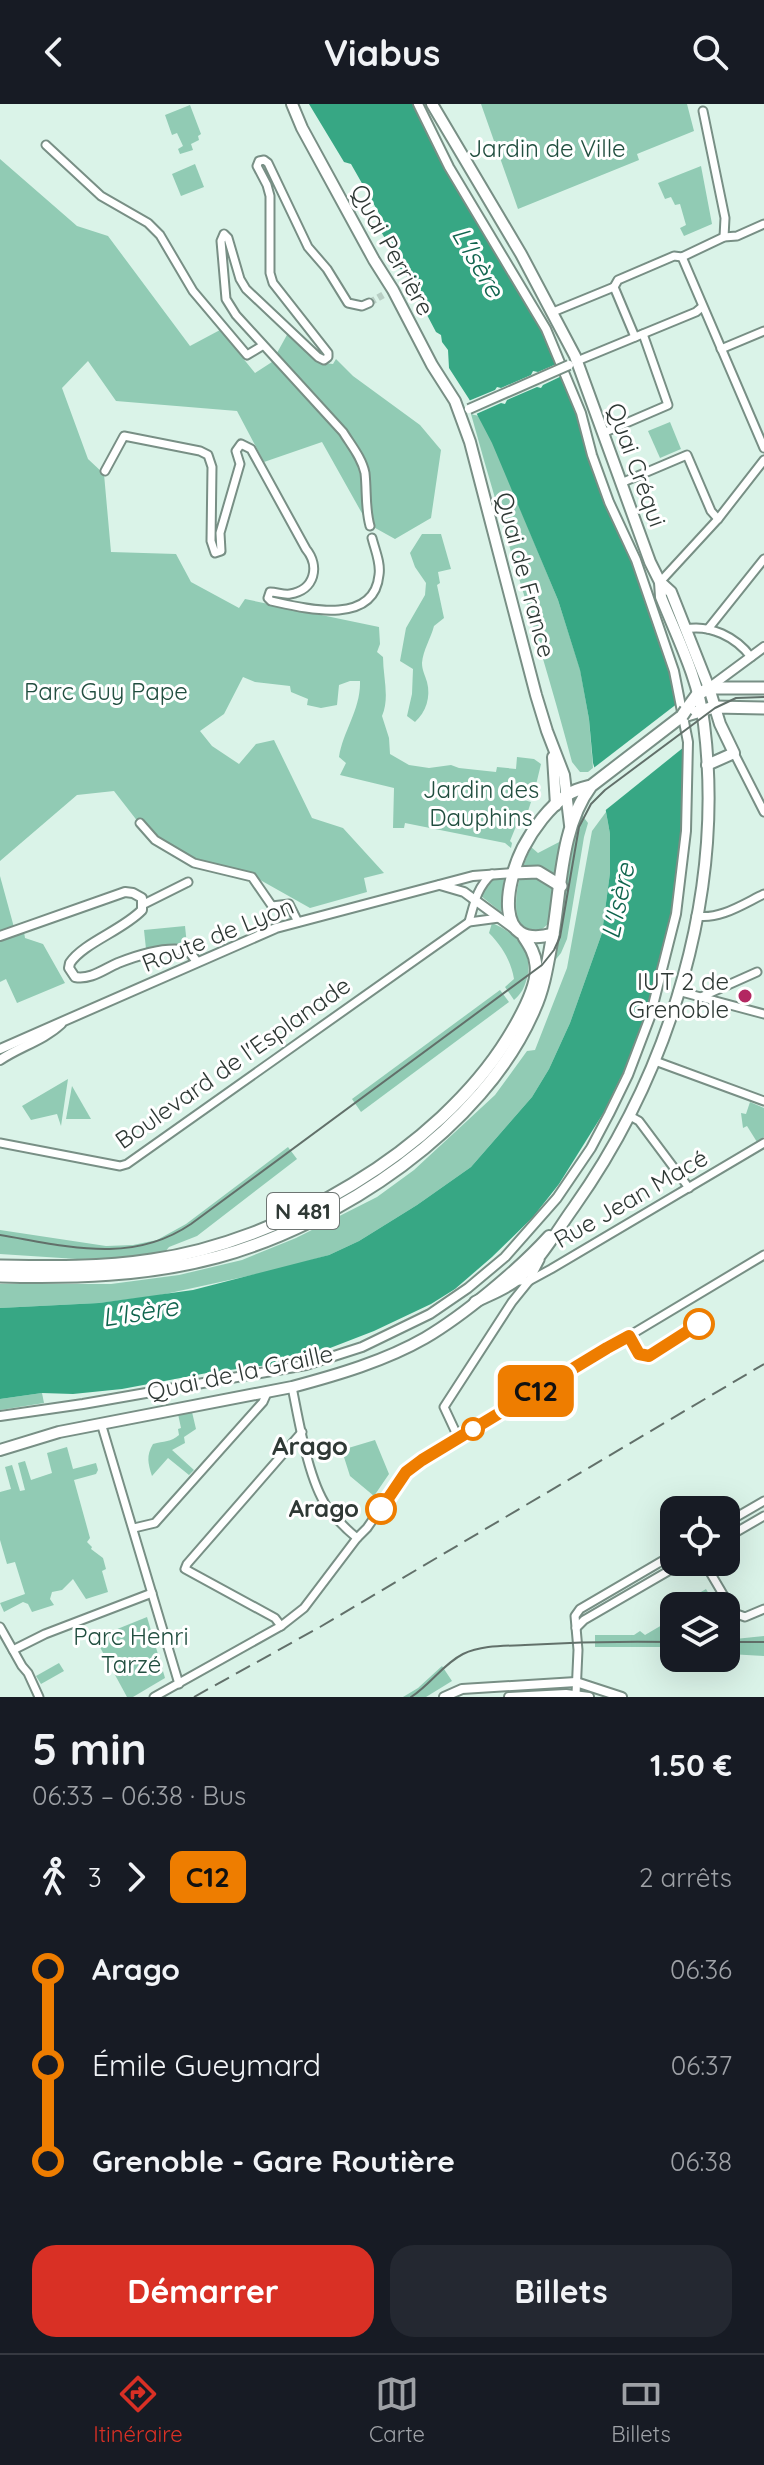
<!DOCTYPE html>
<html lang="fr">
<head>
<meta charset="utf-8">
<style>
  body { margin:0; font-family:Quicksand,sans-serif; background:#242831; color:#f1f3f6; height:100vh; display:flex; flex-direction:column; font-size:30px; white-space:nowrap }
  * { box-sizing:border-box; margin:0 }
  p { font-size:26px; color:#9ea1a6 }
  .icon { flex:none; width:44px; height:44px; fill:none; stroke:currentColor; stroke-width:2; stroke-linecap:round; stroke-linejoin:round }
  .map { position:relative; height:1593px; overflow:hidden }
  .details { display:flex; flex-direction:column; background:#171b24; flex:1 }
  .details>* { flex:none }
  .badge { padding:0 16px; border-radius:12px; font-size:28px; line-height:52px }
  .controls { position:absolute; left:660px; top:1392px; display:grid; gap:16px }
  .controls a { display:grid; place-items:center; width:80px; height:80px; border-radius:16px; background:#171b24; box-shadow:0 8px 32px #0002; font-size:40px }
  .map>.badge { position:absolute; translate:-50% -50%; box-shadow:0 0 0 4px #fff }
  .legs { display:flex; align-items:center; gap:12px; height:88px; padding:0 32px; font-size:26px }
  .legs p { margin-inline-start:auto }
  .head { display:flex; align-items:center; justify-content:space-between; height:136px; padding:0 32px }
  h1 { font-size:44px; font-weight:800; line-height:60px }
  .cta { display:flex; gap:16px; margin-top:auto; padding:16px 32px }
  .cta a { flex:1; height:92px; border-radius:24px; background:#d93025; color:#fff; font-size:32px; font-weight:800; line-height:92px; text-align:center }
  .cta a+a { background:#242831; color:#f1f3f6 }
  ul { padding:0 32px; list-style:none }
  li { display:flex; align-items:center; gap:28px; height:96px; font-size:30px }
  li i { display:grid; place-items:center; width:12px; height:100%; margin:0 10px; background:currentColor }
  li i::after { content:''; width:20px; height:20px; margin:-10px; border:6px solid; border-radius:50%; background:#171b24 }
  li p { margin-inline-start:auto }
  li:first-child i { background:linear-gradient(#0000 50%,currentColor 0) }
  li:last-child i { background:linear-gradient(currentColor 50%,#0000 0) }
  header { display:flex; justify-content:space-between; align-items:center; height:104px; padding:0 32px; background:#171b24; font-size:36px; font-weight:800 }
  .menu { display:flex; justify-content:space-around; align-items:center; height:112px; border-top:2px solid #363941; background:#171b24; font-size:22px; color:#9ea1a6 }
  .menu a { display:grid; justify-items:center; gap:4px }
  .menu .current { color:#d93025 }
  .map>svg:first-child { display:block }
</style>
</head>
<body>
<header><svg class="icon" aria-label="back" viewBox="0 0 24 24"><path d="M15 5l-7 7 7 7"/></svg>Viabus<svg class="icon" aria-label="search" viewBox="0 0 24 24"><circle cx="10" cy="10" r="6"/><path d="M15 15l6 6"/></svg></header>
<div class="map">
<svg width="764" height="1593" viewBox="0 0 764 1593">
  <rect width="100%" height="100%" fill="#daf3e8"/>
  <g fill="#91cbb4">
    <path d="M481,0H687L694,27L637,50L639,56L518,105Z"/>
    <path d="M190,1L201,30L198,32L199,36L191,40L193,46L180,50L178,45L183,42L177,29L172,31L165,11Z"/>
    <path d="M0,55L77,122L108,132L190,242L220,226L255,269L272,258L288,229L317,258L333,260L336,255L353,272L420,321L441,346L431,414L395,435L368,420L322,338L264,358L237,307L116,297L88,257L62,284L88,355L104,370L111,448L176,450L191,478L239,504L245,495L379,523L380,540L377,548L383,553C383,573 390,594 382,612L389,634L390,650L409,661L429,664L451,661L459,664L496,668L497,663L516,665L517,653L534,655L541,660L535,685L527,684L524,696L531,698L527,710L519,715L510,737L512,739L511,744L505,739L405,719L404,724H393L394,684L340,671L346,659L339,653C343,627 361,605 360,577H350L339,581L337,601L321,604L307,601L308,595L291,588L290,582L255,578L243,573L224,610L200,627L212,642L239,660L256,640L274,636L312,714L343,724L384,769L364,774L367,788L310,804L248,769L165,746L149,732L114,687L77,691L0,757Z"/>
    <path d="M195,60L204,83L181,92L172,70Z"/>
    <path d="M701,62L712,120L684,132L680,124L686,121L680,100L675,101L671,93L665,95L658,79Z"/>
    <path d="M471,310L479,312L493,339L558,496L580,565L589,615L593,664L588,668H580L572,658C541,541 503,427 471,310Z"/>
    <path d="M670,318L681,345L660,354L648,327Z"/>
    <path d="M422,430H441L451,465L438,468L440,479L437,481L444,514L434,522C431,534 423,546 422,559C422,566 425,571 427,578C431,593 426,608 415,618L407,612L412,590L413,565L400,557L406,524L425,491L426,479L415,463L410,449Z"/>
    <path d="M606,708L610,730V769L602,829L570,919L549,965L532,993L471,1063L417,1101L359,1137L329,1151L280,1165L156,1192L99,1199L0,1204V1180H111L179,1171L242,1156L296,1134L377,1093L414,1066L495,991L527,947L535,946L567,864L592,727Z"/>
    <path d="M582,711L588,719L584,733L567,835L561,849L552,860L578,713Z"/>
    <path d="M563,736L557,773L542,764L522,765L531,743L538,749Z"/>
    <path d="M0,772L15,827L0,832Z"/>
    <path d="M534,772C562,787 554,790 550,818L539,828C537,828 527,827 525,826C512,820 516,785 520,774Z"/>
    <path d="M494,774L503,773L504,776L501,808L481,792L488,777Z"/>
    <path d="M492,819C516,829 534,847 527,874C524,884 522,889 514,896L505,883L514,875C511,857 502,842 489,829Z"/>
    <path d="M185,822L187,841L146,845L144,826Z"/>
    <path d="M24,828L25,834L43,840L65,879L17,899L6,875L0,878V836Z"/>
    <path d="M500,886L509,898L361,1008L352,995Z"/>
    <path d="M68,975L61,1022L57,1010L31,1016L22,1002Z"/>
    <path d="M72,982L91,1015H66Z"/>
    <path d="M750,998L764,1004V1033L757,1038L747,1022L743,1024L741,1009L746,1010Z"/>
    <path d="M288,1043L297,1055L197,1132L169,1143L165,1148L121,1154L77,1155L0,1150V1126L106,1142L133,1141L157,1136L186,1120Z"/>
    <path d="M42,1289L44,1299L0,1306V1295Z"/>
    <path d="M192,1308L196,1325L184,1333L185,1339L172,1346L194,1366L189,1371L168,1354L152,1372C148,1359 146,1352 153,1340C164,1337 171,1338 179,1331L178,1325L181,1324L178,1310Z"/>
    <path d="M375,1336L389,1370L374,1392L350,1372L343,1350L346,1349L345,1345Z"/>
    <path d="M67,1343L73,1365L96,1359L98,1366L96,1370L74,1376L90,1434L87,1438L92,1443L91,1445L103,1454L106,1465L102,1467L108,1488L86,1495L73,1475L62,1486L52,1488L50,1495L54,1501L32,1508L28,1500L23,1498L4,1508L0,1499L25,1490L15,1458L7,1460L0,1436V1388L11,1385L5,1363L12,1361L20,1387L25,1386L18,1359L25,1357L31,1376L52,1369L47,1349Z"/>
    <path d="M706,1485L716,1502H677Z"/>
    <path d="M147,1513L165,1574L133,1593H127L95,1534Z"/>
    <path d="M674,1514V1543H595V1531H634L640,1527L645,1531Z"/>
    <path d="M764,1532V1552L729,1550V1545L735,1535Z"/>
    <path d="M59,1559L64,1567L41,1580L36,1572Z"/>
    <path d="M442,1562L452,1577L426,1593H403L418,1584Z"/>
  </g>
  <path fill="#37a784" d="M309,0H414L429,24L436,47L517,187L540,216L578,306L589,352L614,418L630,448L674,575L685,636L684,704L677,780L666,841L642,930L604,1008L559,1080L533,1113L492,1153L455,1185L431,1200L374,1227L312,1251L276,1260L207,1269L122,1285L73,1290L42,1289L0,1295V1204L99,1199L193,1186L329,1151L359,1137L417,1101L471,1063L532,993L549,965L570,919L602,829L610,769V730L603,691L593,659L589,615L580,566L558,496L492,339L469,295L449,264L448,246L442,238L441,231L436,228L405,169L395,160L390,143L376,119L380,111L351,60L344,58Z"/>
  <g fill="#daf3e8">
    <path d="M561,258L566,270L543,281L541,284L537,283L507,296L505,300L501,299L474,311L466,298L495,286L497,283L501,284L531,271L533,267L538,268Z"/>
    <path d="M678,599L689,639L602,709L591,666Z"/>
  </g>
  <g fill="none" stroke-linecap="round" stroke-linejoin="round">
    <path stroke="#b8cec4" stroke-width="7" stroke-dasharray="7 3.5" stroke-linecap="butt" d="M369,199L383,191"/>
    <g stroke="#788f85" stroke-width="11">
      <g id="minor">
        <path d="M703,7L725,114L724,133"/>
        <path d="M46,41L101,92L148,119L160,131L193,187L247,251L262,242"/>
        <path d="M682,153L764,344"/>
        <path d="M614,183L635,233"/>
        <path d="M369,199L362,202L348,199L327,165L308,143L268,59L264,56L259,57L257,62L267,81L270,92V169L273,179L328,249V253L324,256L318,253L246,185L240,175L228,134L224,130L221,137L226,195L236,211L343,328C351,341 362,354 365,369C367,387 365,404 370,422"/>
        <path d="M553,208L614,183L618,176L674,152L682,153L724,133L737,132L764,120"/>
        <path d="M721,245L764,227"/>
        <path d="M577,257L696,208L702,203"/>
        <path d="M603,329L668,301L643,230"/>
        <path d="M105,367L124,332L200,347L208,351L212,363L211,437L215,449L221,447L220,429L240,360L236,347L241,340L251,345L306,445C320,462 315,486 290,490C283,491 277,488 270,488L268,494L271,497C303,504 374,523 379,471C381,459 375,446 372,434"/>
        <path d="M621,379L687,351L711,407L718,415"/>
        <path d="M660,478L718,415L764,356"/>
        <path d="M685,525C710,520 736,533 751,553"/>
        <path d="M708,525L764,455"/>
        <path d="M734,649L764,708"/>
        <path d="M140,719L155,736L194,759L252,773L272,802L289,800L298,818"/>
        <path d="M144,800L188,778"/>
        <path d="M696,812C720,816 743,800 764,790"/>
        <path d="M469,818C474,800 477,783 492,770"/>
        <path d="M678,887L764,910"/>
        <path d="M701,893L757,868"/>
        <path d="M655,957L764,997"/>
        <path d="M630,1012L639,1017L689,1084"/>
        <path d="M0,1039L120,1062L127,1060L469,818L499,814"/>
        <path d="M516,1177H529L551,1165L764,1039"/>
        <path d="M292,1283C299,1317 308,1375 327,1403C336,1415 346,1425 357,1434"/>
        <path d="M101,1319L179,1580"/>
        <path d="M458,1333L444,1303L512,1198L529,1177L540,1156"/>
        <path d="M726,1419L764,1397"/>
        <path d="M134,1424L155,1419L263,1298L267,1289"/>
        <path d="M726,1434L764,1412"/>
        <path d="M704,1458L734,1509L745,1513L764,1505"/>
        <path d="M281,1522L275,1514L185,1465L187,1460L302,1328"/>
        <path d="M0,1523L22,1562L28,1569L39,1593"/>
        <path d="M576,1524L584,1516L684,1458"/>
        <path d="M13,1546L45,1530L152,1489"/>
        <path d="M576,1590L578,1546L575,1512L580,1505L674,1450"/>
        <path d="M154,1593L281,1522L304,1504L357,1434L367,1424L406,1368L422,1356L764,1151"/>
      </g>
    </g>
    <g stroke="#788f85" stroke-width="12">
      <g id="tertiary">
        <path d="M710,583L764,543"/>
        <path d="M440,781L464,788L513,824"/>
        <path d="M0,832L125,788L133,789L142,794V806C123,826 83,839 70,859L69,864L75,873C91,876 104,865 118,859C138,851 168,842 189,847L197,858"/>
        <path d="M0,945L276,824L473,772L513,769"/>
        <path d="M0,956C19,943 44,936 61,920"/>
        <path d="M0,1312L83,1300L306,1261L362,1243L430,1210L468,1184L505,1153L557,1094L591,1044L609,1010L628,971L650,913L676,810L686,727L688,638L674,567L636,456L609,398L592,351L581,309L546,225L449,63L418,0"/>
        <path d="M444,1593L462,1585L576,1578L622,1593"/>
        <path d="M509,1593L566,1590L589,1593"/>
      </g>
    </g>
    <g stroke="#788f85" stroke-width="14">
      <g id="secondary">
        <path d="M292,0L302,24L374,156L393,186L432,261L455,297L470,338L536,591L547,627L564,671L570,721"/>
        <path d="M432,0L521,150L575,252L650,458L660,478L661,493C677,533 699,576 704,620C725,788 671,966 574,1103C556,1128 542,1154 518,1175C506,1185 489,1191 475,1198"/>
        <path d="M660,478L671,488L709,584L720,620L734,649L707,661"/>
        <path d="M553,653L556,701"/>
        <path d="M0,1346L59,1328L292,1283C337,1271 385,1257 425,1234C464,1211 518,1166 549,1132"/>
      </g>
    </g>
    <g stroke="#788f85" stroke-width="15">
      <g id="primary">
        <path d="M686,606L697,591L709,584H764"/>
        <path d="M687,611L714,603L764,604"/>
        <path d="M591,682C583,684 574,686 567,691C549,703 533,725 523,744C506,778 492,847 553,830C561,782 561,722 591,682L682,612"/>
        <path d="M513,769L538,768L561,782"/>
      </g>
    </g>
    <g stroke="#788f85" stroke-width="15">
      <g id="trunk">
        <path d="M0,1162C51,1163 101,1164 152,1156C281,1138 439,1046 508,934C519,916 539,882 536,861C535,850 530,842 524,833"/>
        <path d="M0,1172C73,1174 146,1172 217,1153C338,1120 483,1025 534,906C545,882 548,856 553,830"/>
      </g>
    </g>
    <use href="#minor" stroke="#fff" stroke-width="7"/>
    <use href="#tertiary" stroke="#fff" stroke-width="8"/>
    <use href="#secondary" stroke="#fff" stroke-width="10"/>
    <use href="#primary" stroke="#fff" stroke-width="11"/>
    <use href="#trunk" stroke="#fff" stroke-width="11"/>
    <g stroke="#62706a" stroke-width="2">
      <path d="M0,1131C66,1142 131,1161 191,1120L542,861L554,846L560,833L579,723L591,700L605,686L715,604L736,594L764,593"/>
      <path d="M726,1538H764"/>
      <path d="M411,1593C430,1581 443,1560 463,1550C482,1541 505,1542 525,1541C575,1538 624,1537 674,1538"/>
    </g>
    <path stroke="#62706a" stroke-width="2" stroke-dasharray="16 8" stroke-linecap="butt" d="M194,1593L320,1523L764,1260"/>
    <g stroke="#788f85" stroke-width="12" stroke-linecap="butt">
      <path id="tertiary-bridge" d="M469,305L569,261"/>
    </g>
    <g stroke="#788f85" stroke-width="15" stroke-linecap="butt">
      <path id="primary-bridge" d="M682,612L686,606"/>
    </g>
    <use href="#tertiary-bridge" stroke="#fff" stroke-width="8"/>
    <use href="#primary-bridge" stroke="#fff" stroke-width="11"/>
  </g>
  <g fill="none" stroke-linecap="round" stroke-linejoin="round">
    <g stroke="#fff" stroke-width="18">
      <path id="line-1" d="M381,1405L406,1368L422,1356L607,1244L629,1232L639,1250L649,1252L699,1220"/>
    </g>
    <use href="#line-1" stroke="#ee7d00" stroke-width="12"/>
  </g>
  <circle fill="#b32761" stroke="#fff" stroke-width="3" cx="745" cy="892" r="8"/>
  <g fill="#fff" stroke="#ee7d00" stroke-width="4">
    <circle cx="699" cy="1220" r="14"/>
    <circle cx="473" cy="1325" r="10"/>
    <circle cx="381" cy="1405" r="14"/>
  </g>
  <g text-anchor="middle" stroke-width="6" stroke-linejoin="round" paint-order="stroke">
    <rect fill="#fff" stroke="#6d7472" stroke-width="2" x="267" y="1089" width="72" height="36" rx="6"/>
    <g font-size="22" font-weight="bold" fill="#2f3935">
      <text x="303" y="1115">N 481</text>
    </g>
    <g font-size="24" fill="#224f40" stroke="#fff">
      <text x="547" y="53">Jardin de Ville</text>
      <text x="106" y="596">Parc Guy Pape</text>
      <text x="481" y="694">Jardin des<tspan x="481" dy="28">Dauphins</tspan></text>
      <text x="131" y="1541">Parc Henri<tspan x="131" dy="28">Tarzé</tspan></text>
    </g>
    <g font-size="24" fill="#2f3935" stroke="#fff">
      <text transform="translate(392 146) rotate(61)" y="8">Quai Perrière</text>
      <text transform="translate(636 361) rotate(70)" y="8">Quai Créqui</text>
      <text transform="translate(525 471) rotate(75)" y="8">Quai de France</text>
      <text transform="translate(218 831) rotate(-22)" y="8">Route de Lyon</text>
      <text transform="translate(233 959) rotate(-35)" y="8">Boulevard de l'Esplanade</text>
      <text transform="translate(631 1095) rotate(-30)" y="8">Rue Jean Macé</text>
      <text transform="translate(240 1269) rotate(-12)" y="8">Quai de la Graille</text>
    </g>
    <g font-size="24" fill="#2f3935" stroke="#fff" text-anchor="end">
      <text x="729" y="886">IUT 2 de<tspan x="729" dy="28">Grenoble</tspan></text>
    </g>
    <g font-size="24" font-weight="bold" fill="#2f3935" stroke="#fff" text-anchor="end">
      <text x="359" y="1413">Arago</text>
    </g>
    <g font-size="26" font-style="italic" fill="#10654e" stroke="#fff">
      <text transform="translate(478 158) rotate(60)" y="9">L'Isère</text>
      <text transform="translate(618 797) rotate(-78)" y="9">L'Isère</text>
      <text transform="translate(140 1208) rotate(-9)" y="9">L'Isère</text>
    </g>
    <g font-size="26" font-weight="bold" fill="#2f3935" stroke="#fff">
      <text x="310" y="1351">Arago</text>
    </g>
  </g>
</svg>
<div class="controls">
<a><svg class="icon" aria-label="locate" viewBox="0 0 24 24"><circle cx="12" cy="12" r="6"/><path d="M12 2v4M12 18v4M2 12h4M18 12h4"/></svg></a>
<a><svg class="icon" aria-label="layers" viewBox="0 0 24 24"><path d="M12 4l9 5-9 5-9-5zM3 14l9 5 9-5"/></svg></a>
</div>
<b class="badge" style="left:536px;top:1287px;background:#ee7d00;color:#111">C12</b>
</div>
<section class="details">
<div class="head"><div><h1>5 min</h1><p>06:33 – 06:38 · Bus</p></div><b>1.50 €</b></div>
<div class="legs"><svg class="icon" aria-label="walk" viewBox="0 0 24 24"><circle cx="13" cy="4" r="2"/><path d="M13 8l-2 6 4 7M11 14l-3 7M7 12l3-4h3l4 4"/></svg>3<svg class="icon" aria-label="forward" viewBox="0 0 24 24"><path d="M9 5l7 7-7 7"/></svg><b class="badge" style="background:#ee7d00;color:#111">C12</b><p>2 arrêts</p></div>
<ul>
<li><i style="color:#ee7d00"></i><b>Arago</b><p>06:36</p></li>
<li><i style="color:#ee7d00"></i><span>Émile Gueymard</span><p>06:37</p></li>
<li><i style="color:#ee7d00"></i><b>Grenoble - Gare Routière</b><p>06:38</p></li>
</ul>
<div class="cta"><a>Démarrer</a><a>Billets</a></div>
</section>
<nav class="menu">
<a class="current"><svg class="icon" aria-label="directions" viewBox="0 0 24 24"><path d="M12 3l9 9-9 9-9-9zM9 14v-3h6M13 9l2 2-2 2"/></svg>Itinéraire</a>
<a><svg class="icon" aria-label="map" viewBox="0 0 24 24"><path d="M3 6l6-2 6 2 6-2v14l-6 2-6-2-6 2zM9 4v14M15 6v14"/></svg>Carte</a>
<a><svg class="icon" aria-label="tickets" viewBox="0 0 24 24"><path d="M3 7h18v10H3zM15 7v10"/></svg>Billets</a>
</nav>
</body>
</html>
